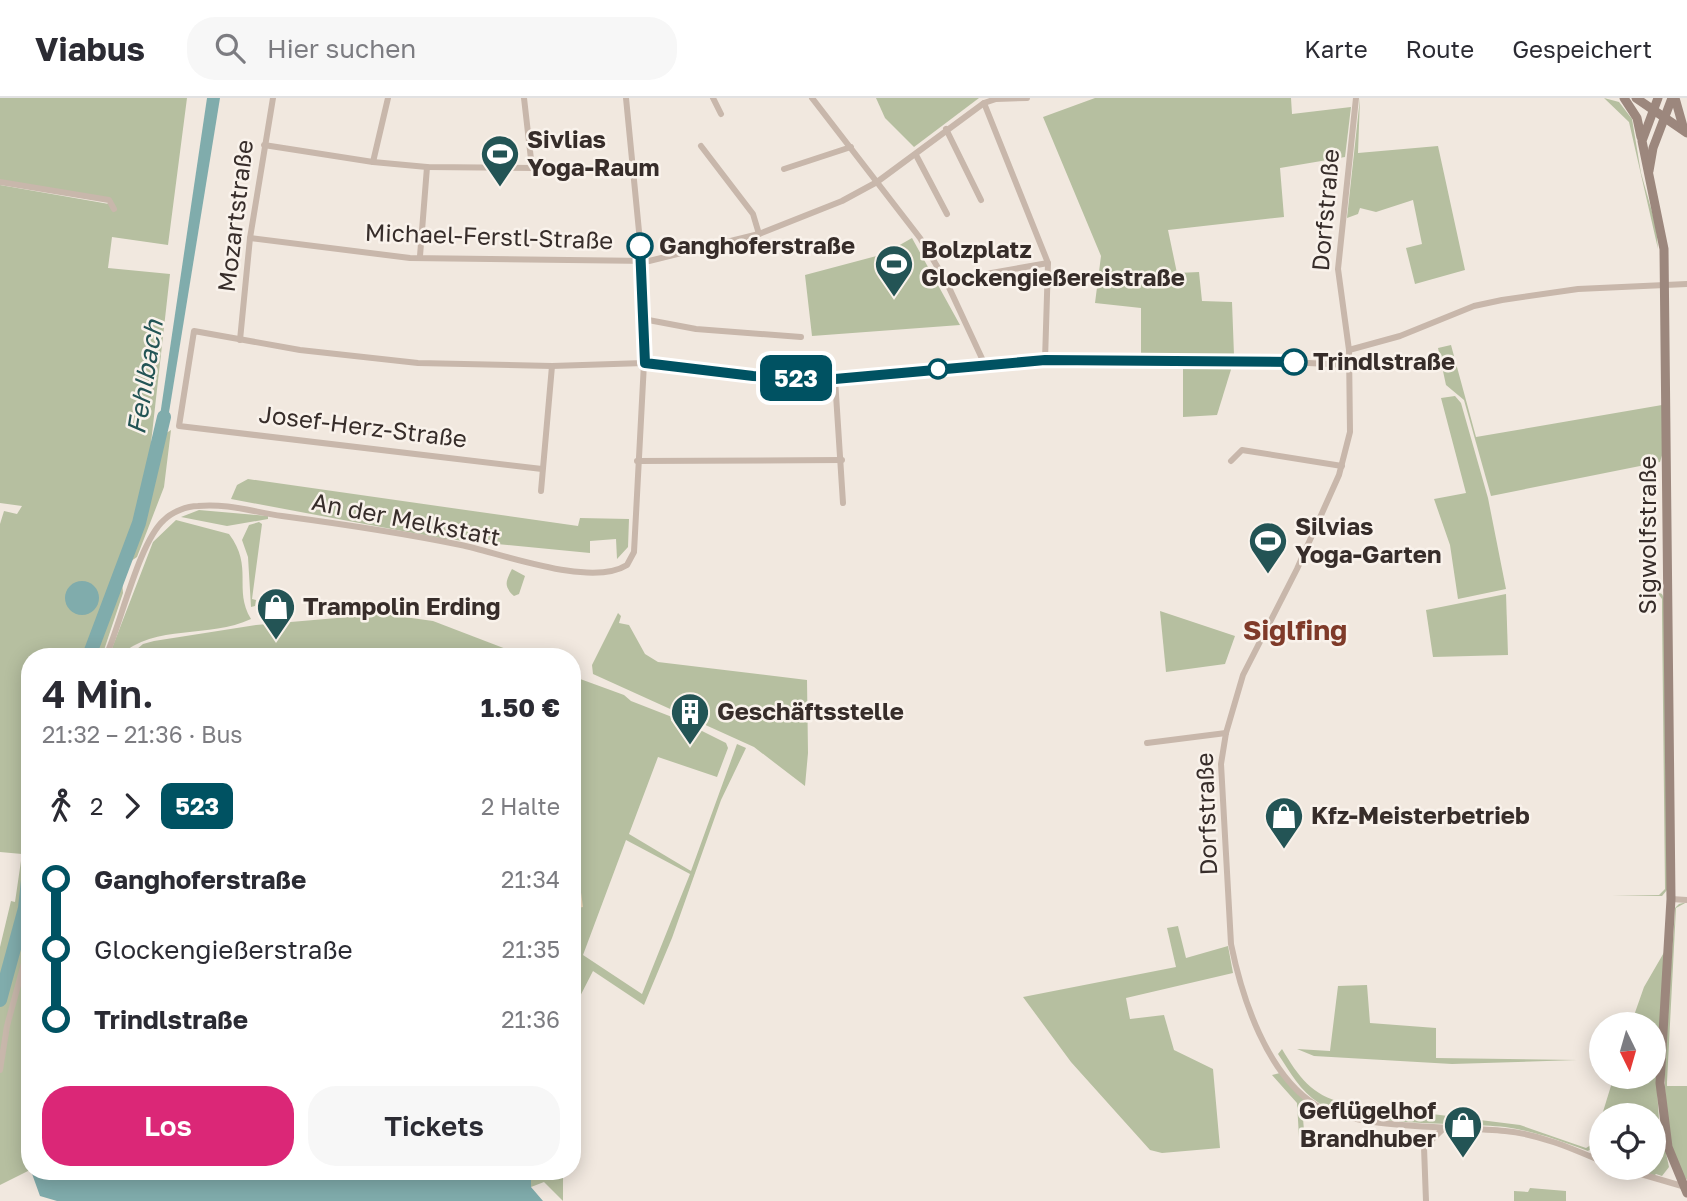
<!DOCTYPE html>
<html lang="de">
<head>
<meta charset="utf-8">
<style>
  body { margin:0; font-family:"Golos Text",sans-serif; background:#f7f7f7; color:#2b2b33; height:100vh; display:flex; flex-direction:column; font-size:26px; white-space:nowrap }
  * { box-sizing:border-box; margin:0 }
  p { font-size:23px; color:#7c7c81 }
  .icon { flex:none; width:38px; height:38px; fill:none; stroke:currentColor; stroke-width:2; stroke-linecap:round; stroke-linejoin:round }
  .map { position:relative; flex:1; overflow:hidden }
  .sheet { position:absolute; left:21px; top:550px; width:560px; height:532px; display:flex; flex-direction:column; background:#fff; border-radius:28px; box-shadow:0 4px 18px #0003 }
  .sheet>* { flex:none }
  .badge { padding:0 14px; border-radius:10px; font-size:24px; line-height:46px }
  .needle { width:46px; rotate:175deg }
  .tools { position:absolute; left:1589px; top:914px; display:grid; gap:14px }
  .tools a { display:grid; place-items:center; width:77px; height:77px; border-radius:50%; background:#fff; box-shadow:0 4px 18px #0003; font-size:35px }
  .map>.badge { position:absolute; translate:-50% -50%; box-shadow:0 0 0 4px #fff }
  .legs { display:flex; align-items:center; gap:10px; height:77px; padding:0 21px; font-size:23px }
  .legs p { margin-inline-start:auto }
  .head { display:flex; align-items:center; justify-content:space-between; height:119px; padding:0 21px }
  h1 { font-size:38px; font-weight:600; line-height:52px }
  .button { display:flex; gap:14px; margin-top:auto; padding:14px 21px }
  .button a { flex:1; height:80px; border-radius:28px; background:#db2777; color:#fff; font-size:28px; font-weight:600; line-height:80px; text-align:center }
  .button a+a { background:#f7f7f7; color:#2b2b33 }
  ul { padding:0 21px; list-style:none }
  li { display:flex; align-items:center; gap:24px; height:70px; font-size:26px }
  li i { display:grid; place-items:center; width:10px; height:100%; margin:0 9px; background:currentColor }
  li i::after { content:''; width:18px; height:18px; margin:-9px; border:5px solid; border-radius:50%; background:#fff }
  li p { margin-inline-start:auto }
  li:first-child i { background:linear-gradient(#0000 50%,currentColor 0) }
  li:last-child i { background:linear-gradient(currentColor 50%,#0000 0) }
  header { display:flex; align-items:center; gap:42px; box-sizing:border-box; height:98px; padding:0 35px; background:#fff; border-bottom:2px solid #e1e1e2 }
  header strong { font-size:33px }
  nav { display:flex; gap:38px; margin-inline-start:auto; font-size:24px }
  .search { width:490px; height:63px; background:#f7f7f7; display:flex; align-items:center; gap:18px; box-sizing:border-box; padding:0 24px; border-radius:28px; color:#7c7c81; font-size:26px }
  .map>svg:first-child { display:block }
</style>
</head>
<body>
<header>
<strong>Viabus</strong>
<div class="search"><svg class="icon" aria-label="search" viewBox="0 0 24 24"><circle cx="10" cy="10" r="6"/><path d="M15 15l6 6"/></svg>Hier suchen</div>
<nav><a>Karte</a><a>Route</a><a>Gespeichert</a></nav>
</header>
<div class="map">
<svg width="1687" height="1103" viewBox="0 0 1687 1103">
  <rect width="100%" height="100%" fill="#f1e8df"/>
  <g fill="#b6bfa0" fill-rule="evenodd">
    <path d="M0,0H187L168,147L112,139L108,170L170,176L151,345L171,332L164,389L137,459L128,465L122,483L123,495L102,558H30V1072L0,1087V849L11,803L15,804L22,756L0,754V426L4,413L17,416L22,408L0,405V87L109,106L106,100L0,85Z"/>
    <path d="M876,0H979L914,49L885,20Z"/>
    <path d="M1095,0H1291L1292,16L1351,9L1345,59L1280,70L1284,119L1168,132L1177,175L1199,174L1202,203L1232,204L1234,257L1141,259V210L1095,205L1101,158L1043,19Z"/>
    <path d="M1360,0L1358,55L1438,48L1465,172L1415,186L1406,150L1422,146L1413,102L1376,114L1360,110L1358,116L1347,120Z"/>
    <path d="M1604,0L1619,4L1632,21L1641,75L1656,128L1658,151L1629,24Z"/>
    <path d="M912,140L960,227L812,238L805,177L884,156Z"/>
    <path d="M1451,247L1476,339L1662,307L1663,354L1660,364L1491,398L1464,302L1446,287L1438,250Z"/>
    <path d="M1233,265L1217,317L1183,319V269Z"/>
    <path d="M1455,298L1461,305L1488,400L1506,491L1458,501L1450,447L1434,401L1466,395L1441,300Z"/>
    <path d="M248,381L578,428L580,420L629,421L628,449L617,461L616,441L590,443V455L445,441L231,401L237,387Z"/>
    <path d="M199,412L268,418V421L227,428L181,419Z"/>
    <path d="M176,422L229,436C254,469 233,491 251,521C209,541 156,525 119,558H109L153,444Z"/>
    <path d="M259,424L262,426L252,501L256,502L255,508L251,509L248,459L242,442L249,427Z"/>
    <path d="M512,471L525,478L519,496L514,498C503,488 506,483 512,471Z"/>
    <path d="M1657,494L1662,496L1664,500L1667,792L1662,798H1612L1659,797L1665,791L1662,514V501Z"/>
    <path d="M1506,496L1508,557L1433,559L1426,512Z"/>
    <path d="M1160,513L1235,538L1225,566L1166,574Z"/>
    <path d="M618,515L621,518L619,525L629,527L645,556L658,564L807,582L808,655L805,688L754,649L593,576L592,567Z"/>
    <path d="M383,516L433,523L524,558H129L143,546L154,543L256,527Z"/>
    <path d="M572,578L624,597L631,603L672,619L671,623L680,626L682,623L726,645L728,650L717,679L658,659L629,736L691,773L737,646L746,650L721,702L672,840L644,907L593,873L572,914V832L578,820L572,782ZM626,742L690,776L642,896L583,857Z"/>
    <path d="M1687,804L1676,810L1667,984V988H1687V1082C1647,1033 1673,874 1675,810L1679,806Z"/>
    <path d="M1178,828L1186,860L1228,848L1233,875L1126,900L1130,921L1164,917L1174,952L1213,971L1220,1050L1162,1055L1150,1052L1071,964L1023,899L1176,869L1167,830Z"/>
    <path d="M1666,851L1656,975L1659,1023L1669,1069L1662,1078L1656,1076L1654,1078L1628,1069H1654V1017H1602L1614,978H1654V926H1631L1644,889Z"/>
    <path d="M1367,887L1370,925L1436,930V960L1577,962L1452,966L1314,958L1297,951L1330,953L1338,888Z"/>
    <path d="M1282,951C1299,979 1311,997 1344,1005L1520,1027L1586,1050L1591,1047L1601,1018V1059L1593,1049L1588,1053C1561,1043 1534,1033 1505,1029C1457,1024 1358,1029 1319,1005C1300,993 1290,974 1278,956Z"/>
    <path d="M1280,975L1306,1004L1302,1009L1305,1044H1300L1299,1039L1297,1005L1272,977Z"/>
    <path d="M531,1073H563V1103L544,1084L531,1089Z"/>
    <path d="M1530,1090L1566,1093V1103H1514V1093L1528,1094Z"/>
  </g>
  <path fill="#e9d6b8" d="M572,729L583,809L578,810L572,782Z"/>
  <g fill="#80acac">
    <path d="M207,0H220L166,333L157,338Z"/>
    <circle cx="82" cy="500" r="17"/>
    <path d="M31,1073H531V1089L543,1103H57L40,1098Z"/>
  </g>
  <g fill="none" stroke-linecap="round" stroke-linejoin="round">
    <g stroke="#80acac" stroke-width="14">
      <path d="M89,558L139,425L164,319"/>
      <path d="M0,902L25,810L30,764"/>
    </g>
    <g stroke="#c8b7ab" stroke-width="6">
      <path d="M524,0L532,70"/>
      <path d="M713,0L721,16"/>
      <path d="M812,0L920,140L946,183L985,267"/>
      <path d="M1356,0L1338,171L1349,252L1350,334L1339,377L1297,471L1243,577L1226,635L1221,666L1231,846C1242,900 1267,977 1316,1007C1356,1032 1456,1028 1505,1033C1538,1036 1571,1050 1601,1063"/>
      <path d="M984,5L1048,165L1045,262"/>
      <path d="M946,31L981,102"/>
      <path d="M264,47L373,64L427,69L633,71"/>
      <path d="M701,48L753,116L759,136"/>
      <path d="M916,57L947,116"/>
      <path d="M373,64L388,0"/>
      <path d="M784,71L851,49"/>
      <path d="M0,84L109,102L114,111"/>
      <path d="M250,140L410,160L649,163L759,136L842,103L877,84L984,5L996,1L1027,0"/>
      <path d="M420,158L427,69"/>
      <path d="M946,183L1048,165"/>
      <path d="M643,221L696,231L801,239"/>
      <path d="M240,242L250,140L273,0"/>
      <path d="M1349,252L1400,238L1474,208L1502,202L1578,191L1687,186"/>
      <path d="M835,281L843,405"/>
      <path d="M637,363L842,362"/>
      <path d="M1231,363L1242,352L1342,368"/>
      <path d="M542,371L179,328L194,233L300,252L418,265L552,268L644,265L770,279L835,281L1045,262L1184,265L1253,262L1347,267"/>
      <path d="M541,393L552,268"/>
      <path d="M106,558C121,525 139,444 164,422C172,414 187,408 198,408C226,405 254,414 282,418C342,426 402,435 461,447C500,455 591,490 627,467L634,454L644,265L642,164L626,0"/>
      <path d="M1147,645L1226,635"/>
      <path d="M1671,801L1687,802"/>
      <path d="M0,972L7,928L30,843"/>
      <path d="M1617,1069L1682,1088"/>
      <path d="M1426,1103L1424,1049L1444,1030"/>
    </g>
    <g stroke="#9c877d" stroke-width="9">
      <path d="M1624,0L1637,20L1641,39"/>
      <path d="M1636,0L1687,35"/>
      <path d="M1658,0L1642,43L1664,151L1671,801L1660,985L1668,1049L1687,1095"/>
      <path d="M1675,0L1684,32"/>
      <path d="M1649,73L1653,50L1672,0"/>
    </g>
  </g>
  <g fill="none" stroke-linecap="round" stroke-linejoin="round">
    <g stroke="#fff" stroke-width="16">
      <path id="line-1" d="M640,148L645,265L753,278L835,281L1045,262L1294,264"/>
    </g>
    <use href="#line-1" stroke="#005262" stroke-width="10"/>
  </g>
  <defs>
    <g id="stadium-pin" transform="scale(2.0125)"><path d="M0 17L-7.5 6A9.5 9.5 0 1 1 7.5 6Z" fill="#235455" stroke="#f9f2eb"/><path d="M0-5a6.5 5 0 1 0 0 10a6.5 5 0 1 0 0-10ZM-3.5-1.8h7v3.6h-7Z" fill="#fff"/></g>
    <g id="shop-pin" transform="scale(2.0125)"><path d="M0 17L-7.5 6A9.5 9.5 0 1 1 7.5 6Z" fill="#235455" stroke="#f9f2eb"/><path d="M-5-2.5h2.3a2.7 3.5 0 0 1 5.4 0H5L5.5 6h-11ZM-1.5-2.5h3a1.5 2.3 0 0 0-3 0Z" fill="#fff"/></g>
    <g id="building-pin" transform="scale(2.0125)"><path d="M0 17L-7.5 6A9.5 9.5 0 1 1 7.5 6Z" fill="#235455" stroke="#f9f2eb"/><path d="M-4-6H4V6H1V3H-1V6H-4ZM-2.5-4.3h1.7v1.8h-1.7ZM.8-4.3h1.7v1.8H.8ZM-2.5-1h1.7V.8h-1.7ZM.8-1h1.7V.8H.8Z" fill="#fff"/></g>
  </defs>
  <g fill-rule="evenodd">
    <use href="#stadium-pin" x="500" y="56"/>
    <use href="#stadium-pin" x="894" y="166"/>
    <use href="#stadium-pin" x="1268" y="443"/>
    <use href="#shop-pin" x="276" y="509"/>
    <use href="#building-pin" x="690" y="614"/>
    <use href="#shop-pin" x="1284" y="718"/>
    <use href="#shop-pin" x="1463" y="1027"/>
  </g>
  <g fill="#fff" stroke="#005262" stroke-width="3.5">
    <circle cx="640" cy="148" r="12"/>
    <circle cx="1294" cy="264" r="12"/>
    <circle cx="938" cy="271" r="9"/>
  </g>
  <g text-anchor="middle" stroke-width="5" stroke-linejoin="round" paint-order="stroke">
    <g font-size="24" font-weight="bold" fill="#372d2a" stroke="#f9f2eb" text-anchor="start">
      <text x="527" y="50">Sivlias<tspan x="527" dy="28">Yoga-Raum</tspan></text>
      <text x="921" y="160">Bolzplatz<tspan x="921" dy="28">Glockengießereistraße</tspan></text>
      <text x="1295" y="437">Silvias<tspan x="1295" dy="28">Yoga-Garten</tspan></text>
      <text x="303" y="517">Trampolin Erding</text>
      <text x="717" y="622">Geschäftsstelle</text>
      <text x="1311" y="726">Kfz-Meisterbetrieb</text>
      <text x="1436" y="1021" text-anchor="end">Geflügelhof<tspan x="1436" dy="28">Brandhuber</tspan></text>
    </g>
    <g font-size="24" fill="#372d2a" stroke="#f9f2eb">
      <text transform="translate(1326 112) rotate(-85)" y="8">Dorfstraße</text>
      <text transform="translate(236 118) rotate(-83)" y="8">Mozartstraße</text>
      <text transform="translate(489 139) rotate(2)" y="8">Michael-Ferstl-Straße</text>
      <text transform="translate(363 329) rotate(7)" y="8">Josef-Herz-Straße</text>
      <text transform="translate(406 422) rotate(11)" y="8">An der Melkstatt</text>
      <text transform="translate(1648 437) rotate(-90)" y="8">Sigwolfstraße</text>
      <text transform="translate(1207 716) rotate(-92)" y="8">Dorfstraße</text>
    </g>
    <g font-size="24" font-weight="bold" fill="#372d2a" stroke="#f9f2eb" text-anchor="start">
      <text x="659" y="156">Ganghoferstraße</text>
      <text x="1313" y="272">Trindlstraße</text>
    </g>
    <g font-size="26" font-style="italic" fill="#235455" stroke="#f9f2eb">
      <text transform="translate(145 279) rotate(-81)" y="9">Fehlbach</text>
    </g>
    <g font-size="28" font-weight="bold" fill="#7f3a29" stroke="#f9f2eb">
      <text x="1295" y="542">Siglfing</text>
    </g>
  </g>
</svg>
<div class="tools">
<a><svg class="needle" viewBox="-14 -14 28 28"><path d="M0-13l5 13h-10z" fill="#e53935"/><path d="M0 13l5-13h-10z" fill="#7c7c81"/></svg></a>
<a><svg class="icon" aria-label="locate" viewBox="0 0 24 24"><circle cx="12" cy="12" r="6"/><path d="M12 2v4M12 18v4M2 12h4M18 12h4"/></svg></a>
</div>
<b class="badge" style="left:796px;top:280px;background:#005262;color:#fff">523</b>
<section class="sheet">
<div class="head"><div><h1>4 Min.</h1><p>21:32 – 21:36 · Bus</p></div><b>1.50 €</b></div>
<div class="legs"><svg class="icon" aria-label="walk" viewBox="0 0 24 24"><circle cx="13" cy="4" r="2"/><path d="M13 8l-2 6 4 7M11 14l-3 7M7 12l3-4h3l4 4"/></svg>2<svg class="icon" aria-label="forward" viewBox="0 0 24 24"><path d="M9 5l7 7-7 7"/></svg><b class="badge" style="background:#005262;color:#fff">523</b><p>2 Halte</p></div>
<ul>
<li><i style="color:#005262"></i><b>Ganghoferstraße</b><p>21:34</p></li>
<li><i style="color:#005262"></i><span>Glockengießerstraße</span><p>21:35</p></li>
<li><i style="color:#005262"></i><b>Trindlstraße</b><p>21:36</p></li>
</ul>
<div class="button"><a>Los</a><a>Tickets</a></div>
</section>
</div>
</body>
</html>
